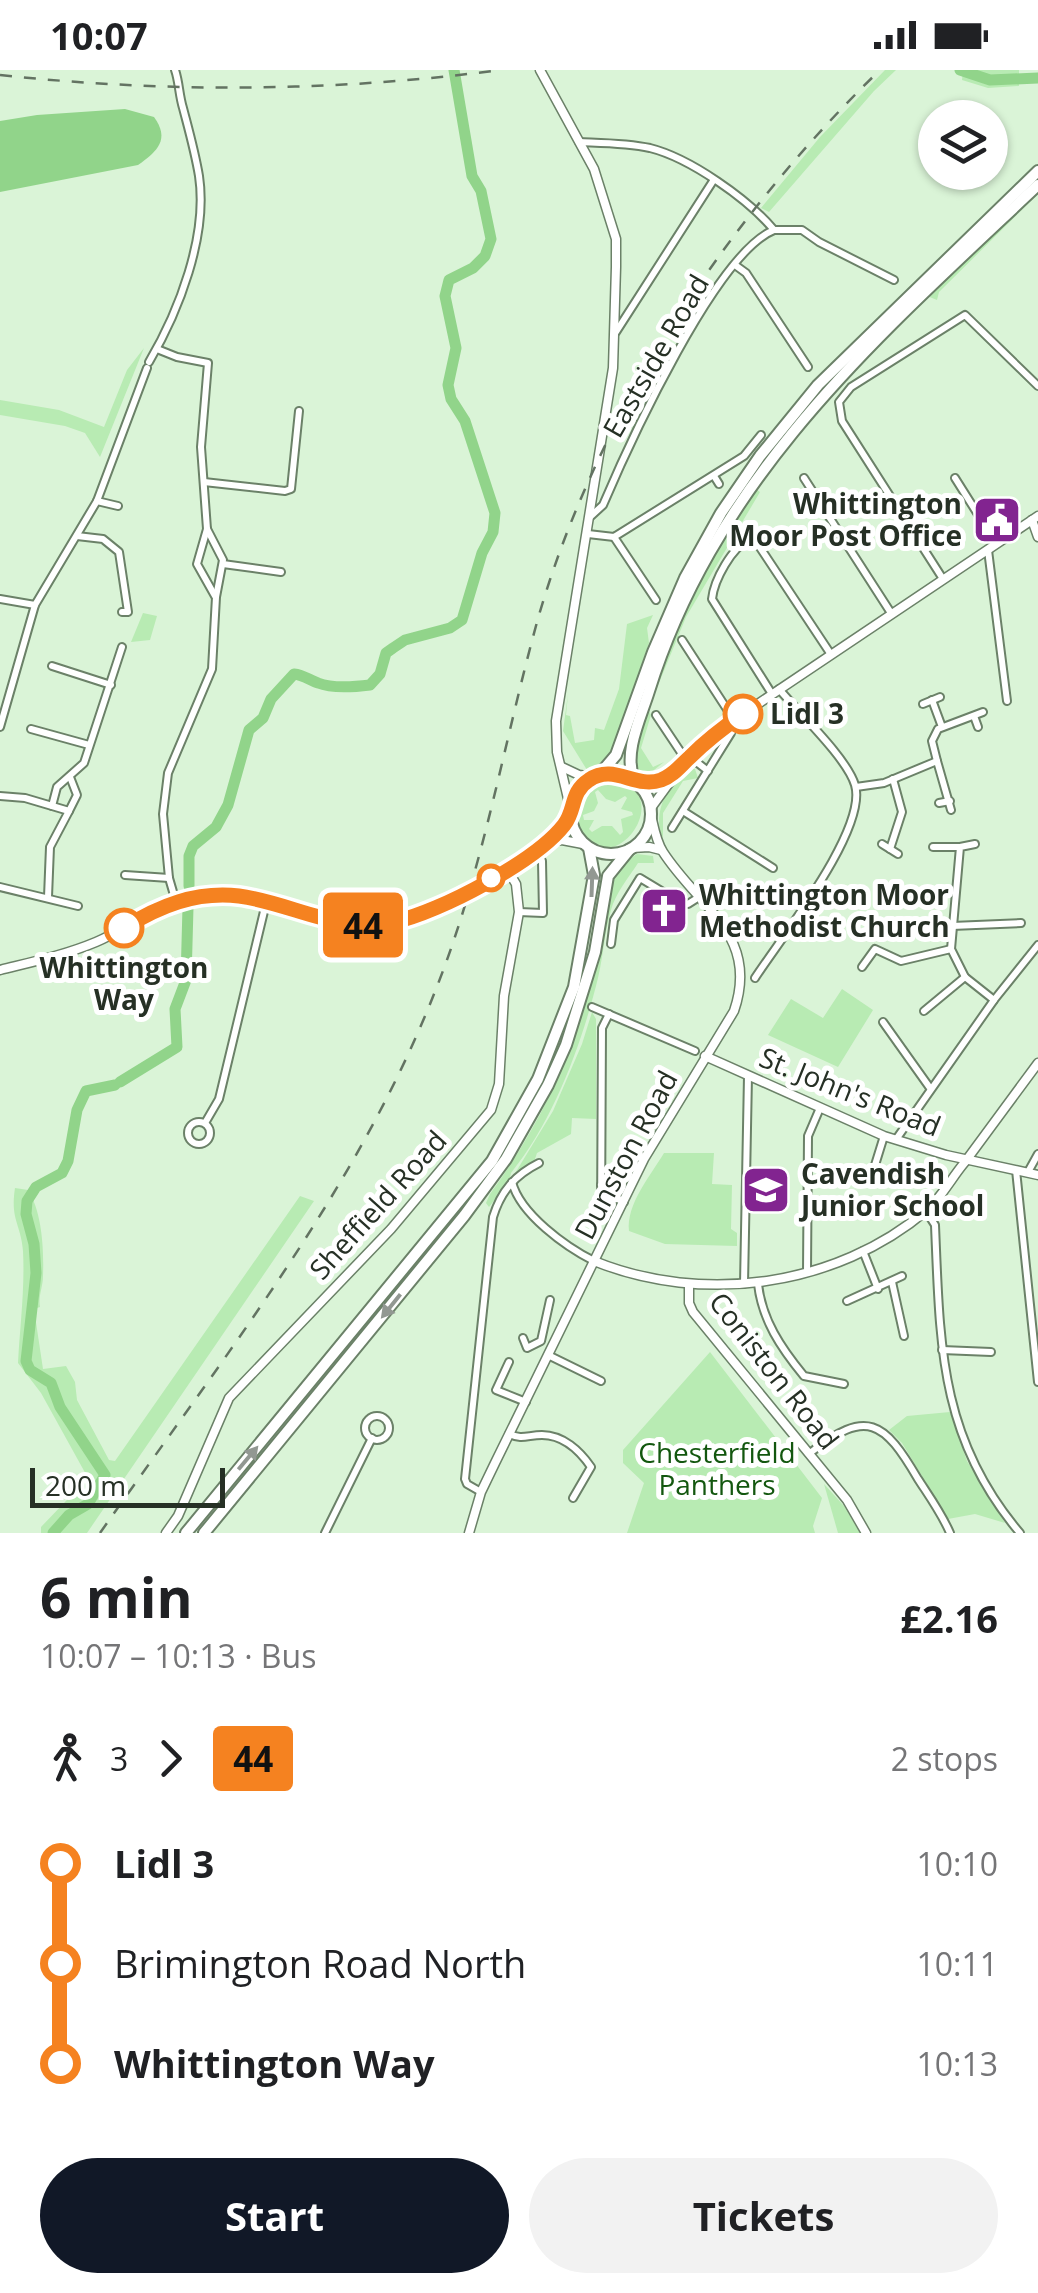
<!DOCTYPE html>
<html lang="en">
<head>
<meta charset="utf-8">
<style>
  body { margin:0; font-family:"Open Sans",sans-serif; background:#f2f2f2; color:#202124; height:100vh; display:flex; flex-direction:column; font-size:38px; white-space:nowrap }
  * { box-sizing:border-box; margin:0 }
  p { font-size:32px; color:#757577 }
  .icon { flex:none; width:55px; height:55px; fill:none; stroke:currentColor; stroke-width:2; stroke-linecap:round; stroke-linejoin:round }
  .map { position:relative; height:1463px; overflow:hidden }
  .panel { display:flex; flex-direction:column; background:#fff; flex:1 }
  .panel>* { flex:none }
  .badge { padding:0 20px; border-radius:8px; font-size:35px; line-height:65px }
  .tools { position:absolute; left:918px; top:30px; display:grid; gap:20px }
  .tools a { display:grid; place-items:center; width:90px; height:90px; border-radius:50%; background:#fff; box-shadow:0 2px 8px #0004; font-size:50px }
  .scale { position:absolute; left:30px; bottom:25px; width:195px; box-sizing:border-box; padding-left:10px; border:5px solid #263025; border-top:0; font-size:28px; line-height:35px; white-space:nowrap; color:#263025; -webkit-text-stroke:8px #fff; paint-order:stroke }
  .map>.badge { position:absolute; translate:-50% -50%; box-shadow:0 0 0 5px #fff }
  .legs { display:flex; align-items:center; gap:15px; height:110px; padding:0 40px; font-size:32px }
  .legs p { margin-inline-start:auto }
  .overview { display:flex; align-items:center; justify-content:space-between; height:170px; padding:0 40px }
  h1 { font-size:55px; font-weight:700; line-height:75px }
  .action { display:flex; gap:20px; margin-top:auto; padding:20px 40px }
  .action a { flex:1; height:115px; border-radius:60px; background:#111827; color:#fff; font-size:40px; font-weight:700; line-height:115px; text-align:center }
  .action a+a { background:#f2f2f2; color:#202124 }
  ul { padding:0 40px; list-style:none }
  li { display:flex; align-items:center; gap:35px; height:100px; font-size:38px }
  li i { display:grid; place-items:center; width:15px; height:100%; margin:0 12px; background:currentColor }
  li i::after { content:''; width:25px; height:25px; margin:-12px; border:8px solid; border-radius:50%; background:#fff }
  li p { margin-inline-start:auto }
  li:first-child i { background:linear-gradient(#0000 50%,currentColor 0) }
  li:last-child i { background:linear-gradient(currentColor 50%,#0000 0) }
  .status { display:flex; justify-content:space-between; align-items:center; height:70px; padding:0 50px; background:#fff; direction:ltr }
  .status svg { height:28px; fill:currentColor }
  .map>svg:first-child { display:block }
</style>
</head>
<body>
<div class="status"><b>10:07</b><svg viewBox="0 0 49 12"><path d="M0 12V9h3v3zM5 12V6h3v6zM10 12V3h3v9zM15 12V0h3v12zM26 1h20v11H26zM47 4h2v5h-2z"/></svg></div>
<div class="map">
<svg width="1038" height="1463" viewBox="0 0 1038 1463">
  <rect width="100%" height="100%" fill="#daf4d7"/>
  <g fill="#b8ebb3" fill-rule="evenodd">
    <path d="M885,0H896L874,21L769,142L761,138L820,67Z"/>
    <path d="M963,0H1019V16L988,18L962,10Z"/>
    <path d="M1038,120V124L939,222L937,230L927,226Z"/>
    <path d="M144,278L100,387L85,363L65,356L0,345V330L59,340L104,357L127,300Z"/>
    <path d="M753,417L760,422L686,547L652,630L649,641L651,645L641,678L653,697L664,692L644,708L636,696C645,599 705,500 753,417Z"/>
    <path d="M143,543L157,546L150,570L131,572Z"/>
    <path d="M653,545L647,558L649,573L612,680L599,694L587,700L563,661L568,624L566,645L570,646L575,673L594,670L595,658L604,660L619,619L627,554Z"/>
    <path d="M689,697L695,699L698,708L683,711L663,743V768C651,743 669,712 689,697Z"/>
    <path d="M605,711C686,713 612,821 581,759C569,736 583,718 605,711ZM598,720L606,729L615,732L625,726L627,728L621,739L632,742L633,745L621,749L623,762L620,765L612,756H602L592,762L589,759L594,750H584L583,745L594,741L598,733L595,722Z"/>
    <path d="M637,784L653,786L654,793H638C629,807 615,824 611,840C604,864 603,891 596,916C580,978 553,1051 511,1103L509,1112L489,1137L486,1133L490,1124C539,1057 578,977 595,895C602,859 601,803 637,784Z"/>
    <path d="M842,919L873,940L838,997L768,965L791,929L823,948Z"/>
    <path d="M592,942L596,949V1049L572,1048L571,1064L537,1083L534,1092L514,1105L553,1041L582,974Z"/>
    <path d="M664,1083H714L712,1114L732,1115L731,1159L737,1163V1176L665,1174L629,1161C626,1134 651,1105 664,1083Z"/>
    <path d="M15,1118L28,1120C42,1142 44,1179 43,1206C43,1217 38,1226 40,1237L34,1239L43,1299L66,1296L75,1312L77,1330L109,1390L115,1391L300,1126L314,1131L87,1463H41V1457L88,1408L41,1323L18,1293C20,1256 25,1218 23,1181C21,1154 10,1150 15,1118Z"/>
    <path d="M710,1282L822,1428L813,1456L815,1463H627L644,1413L623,1393V1380Z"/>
    <path d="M950,1342L967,1391L1005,1453L975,1444L948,1449L902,1373L889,1360L907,1346Z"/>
    <path d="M824,1414L844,1436L860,1463H838Z"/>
  </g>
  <path fill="#91d48a" d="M125,39L154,47C170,69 158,81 138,95L0,122V51L37,45Z"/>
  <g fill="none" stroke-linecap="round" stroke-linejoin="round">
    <g stroke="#91d48a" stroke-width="11">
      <path d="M960,0L990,10L1038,8"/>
      <path d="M189,816V786L193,776L216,757L228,735L249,660L263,648L271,629L294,604C304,605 309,610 318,613C333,619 354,617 370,615L380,604L386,583L393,578L405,570L450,558L462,550L482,483L493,462L495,443L465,351L451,329L448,315L456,278L445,226L449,210L473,198L485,186L491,169L481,121L472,106L454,0"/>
      <path d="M120,1012L177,977L175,939L186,910L188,837"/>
      <path d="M53,1463L69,1445L88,1434L105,1405L60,1337L51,1313L30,1300L26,1291L36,1203L34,1174L26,1144L27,1131L36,1117L62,1103L68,1091L77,1040L86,1021L115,1015"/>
    </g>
    <g stroke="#6b8168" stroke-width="10">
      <g id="street">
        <path d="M579,72C603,73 627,73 650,78C690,88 748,129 774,160H802L819,172L894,210"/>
        <path d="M735,195L746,203L808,297"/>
        <path d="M616,262L713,111"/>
        <path d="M157,279L177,287L208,293L201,377L207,459L197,494L215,526"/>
        <path d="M149,292C179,241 208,166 199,106C195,82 189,61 183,38C179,25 179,11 175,0"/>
        <path d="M714,406L719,414"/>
        <path d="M804,408L891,543"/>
        <path d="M955,408L996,473"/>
        <path d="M204,412L285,421L291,419L299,341"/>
        <path d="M97,431L118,436"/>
        <path d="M591,446L603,435C629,374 716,183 774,160"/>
        <path d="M588,464L614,467L744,386L761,365"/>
        <path d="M77,466L103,469L119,482L128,542H122"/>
        <path d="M614,467L656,530"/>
        <path d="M988,480L1007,631"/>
        <path d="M223,494L281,502"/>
        <path d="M943,509L842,351L839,332L851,317L965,245L1038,316"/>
        <path d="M0,529L35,535"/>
        <path d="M52,596L111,615"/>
        <path d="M772,624L712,529C714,510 732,477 749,470L757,473L830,583"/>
        <path d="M932,630L942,657"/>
        <path d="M923,634L940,627"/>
        <path d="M656,645L686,690"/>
        <path d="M974,646L978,657"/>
        <path d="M0,657L35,535L97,431L147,298"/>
        <path d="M31,659L89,675"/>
        <path d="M690,687L708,701"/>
        <path d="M937,691L951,740"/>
        <path d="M856,717L884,713L937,691L932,671L938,659L983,642"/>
        <path d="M0,726L25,728L69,741L50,777L48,827"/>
        <path d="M939,733L950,731"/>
        <path d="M52,736L57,717L84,693L122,577"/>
        <path d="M69,741L77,725L70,707"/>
        <path d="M683,741L773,798"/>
        <path d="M672,758L731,663L734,650L682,570"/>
        <path d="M882,774L898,784"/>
        <path d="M975,774L960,777L951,879L965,907L994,930"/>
        <path d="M933,777H960"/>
        <path d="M890,779L902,742L893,709"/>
        <path d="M125,805L169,808"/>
        <path d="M0,817L78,836"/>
        <path d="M176,832L169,808L163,744L168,703L212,599L216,527L223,490L207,459"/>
        <path d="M519,842L543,843L542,791"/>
        <path d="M952,856L1021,853"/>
        <path d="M611,874L614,850L640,808L683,834H688L699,827"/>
        <path d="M862,897L875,879L901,891L951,879"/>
        <path d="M755,908C781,868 868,759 855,715C847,688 798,642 779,619"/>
        <path d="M592,937L695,981"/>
        <path d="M924,941L965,907"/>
        <path d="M883,952L930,1018"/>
        <circle cx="199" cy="1063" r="11"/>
        <path d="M205,1053L219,1029L266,833"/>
        <path d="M897,1068L994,930L1038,875"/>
        <path d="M1016,1100L1038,1312"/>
        <path d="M1028,1102L1038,1084"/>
        <path d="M871,1108L884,1066"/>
        <path d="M512,1112C520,1144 566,1177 594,1191"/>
        <path d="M601,1115L607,1124L624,1132"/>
        <path d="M926,1141L935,1155C940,1273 939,1368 1020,1463"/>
        <path d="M601,1150L602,958L609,944"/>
        <path d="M863,1181L878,1219"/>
        <path d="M807,1202L808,1066L820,1038"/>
        <path d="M892,1212L904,1266"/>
        <path d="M744,1214L748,1006"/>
        <path d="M758,1214C762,1250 781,1278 804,1306L844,1314"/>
        <path d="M847,1231L902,1206"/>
        <path d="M523,1268L527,1278L541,1271L550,1230"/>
        <path d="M942,1280L991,1282"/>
        <path d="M550,1286L601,1311"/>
        <path d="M509,1292L496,1320L526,1332"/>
        <circle cx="377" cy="1358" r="12"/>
        <path d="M509,1364C522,1370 528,1365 542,1365C563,1365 580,1381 591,1397L573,1428"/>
        <path d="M810,1383C867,1338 884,1351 918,1409C929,1426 942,1444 950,1463"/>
        <path d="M481,1422L467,1414L465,1409L493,1147C501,1121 515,1105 539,1093"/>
        <path d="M325,1463L372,1368"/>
      </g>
    </g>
    <g stroke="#6b8168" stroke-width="11">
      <g id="secondary">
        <path d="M540,0L594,99L616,169V197L613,298L556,651L557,682L570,737"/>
        <path d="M1032,450L1038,467"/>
        <path d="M562,697L579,705L594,707"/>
        <path d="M637,712L657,711L674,704"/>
        <path d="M651,738L686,690L734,650L1038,446"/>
        <path d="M548,772L562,770L583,774"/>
        <path d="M632,778L649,777L661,780"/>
        <path d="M0,900C32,892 65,885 96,872C129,858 156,834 193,828C244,819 286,844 335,852C356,855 375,856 396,851C444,841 543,787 570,746"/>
        <path d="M705,986L884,1066L946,1085L1038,1105"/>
        <path d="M594,1191C703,1235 836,1217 927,1140C942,1127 952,1107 965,1092C989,1059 1014,1026 1038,993"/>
        <path d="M689,1214V1233L693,1242L847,1430L866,1463"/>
        <path d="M166,1463L178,1446L229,1328L391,1159L491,1040L499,1014L504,926L519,842L516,814L507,799"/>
        <path d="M469,1463L481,1422L495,1393L644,1089L734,941C760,865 699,838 663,782C656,771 654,758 651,745"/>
      </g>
    </g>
    <g stroke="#6b8168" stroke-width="14">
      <g id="highway">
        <circle cx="611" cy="744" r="40"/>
        <path d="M599,705L616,685L653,582L685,508L721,443L760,386L818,315L1038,101"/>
        <path d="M634,709C623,683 641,647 649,621C717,404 878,266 1038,115"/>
        <path d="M186,1463L492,1091L538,1009L574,917L594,805L589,778"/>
        <path d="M204,1463L464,1146L506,1089L548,1015L566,975L595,882L608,806L629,780"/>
      </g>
    </g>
    <use href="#street" stroke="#fff" stroke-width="6"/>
    <use href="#secondary" stroke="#fff" stroke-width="8"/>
    <use href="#highway" stroke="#fff" stroke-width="10"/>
    <g stroke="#637362" stroke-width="2.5" stroke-dasharray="12 12" stroke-linecap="butt">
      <path d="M0,5C167,23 334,22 500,0"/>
      <path d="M100,1463C222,1289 358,1119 436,919C484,798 504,670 539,545C598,342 729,146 880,0"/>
    </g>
  </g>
  <defs><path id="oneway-solid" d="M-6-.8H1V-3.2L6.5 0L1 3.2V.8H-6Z" transform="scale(2.5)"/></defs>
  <g fill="#929892">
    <use href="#oneway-solid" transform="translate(592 812) rotate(-88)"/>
    <use href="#oneway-solid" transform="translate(391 1236) rotate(129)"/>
    <use href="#oneway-solid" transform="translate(248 1388) rotate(-50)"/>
  </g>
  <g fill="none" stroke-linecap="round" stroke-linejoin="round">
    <g stroke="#fff" stroke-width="22">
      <path id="line-1" d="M124,858C159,836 196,821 239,826C292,833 338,864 394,852C440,842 536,791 564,755C576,740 570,722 589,710C614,693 635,719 661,710C674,705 680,696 690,687C706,671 724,657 743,644"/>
    </g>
    <use href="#line-1" stroke="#f58220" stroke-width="15"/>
  </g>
  <defs>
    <g id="civic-square" transform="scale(2.5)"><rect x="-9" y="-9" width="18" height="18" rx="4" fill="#822490" stroke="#fff"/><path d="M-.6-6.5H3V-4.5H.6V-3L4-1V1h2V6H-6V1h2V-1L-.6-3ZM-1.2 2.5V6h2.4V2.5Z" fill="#fff"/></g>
    <g id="church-square" transform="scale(2.5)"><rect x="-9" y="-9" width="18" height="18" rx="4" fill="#822490" stroke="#fff"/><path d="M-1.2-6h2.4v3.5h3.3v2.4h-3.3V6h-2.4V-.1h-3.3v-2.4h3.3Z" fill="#fff"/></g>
    <g id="school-square" transform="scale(2.5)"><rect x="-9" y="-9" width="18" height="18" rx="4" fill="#822490" stroke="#fff"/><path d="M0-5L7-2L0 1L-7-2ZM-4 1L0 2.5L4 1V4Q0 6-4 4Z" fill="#fff"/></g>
  </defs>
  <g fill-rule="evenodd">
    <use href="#civic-square" x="997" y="450"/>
    <use href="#church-square" x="664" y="841"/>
    <use href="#school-square" x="766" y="1120"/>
  </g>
  <g fill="#fff" stroke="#f58220" stroke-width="5">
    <circle cx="743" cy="644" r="18"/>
    <circle cx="491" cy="808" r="12"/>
    <circle cx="124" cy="858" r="18"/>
  </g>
  <g text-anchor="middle" stroke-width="10" stroke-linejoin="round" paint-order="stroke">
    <g font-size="28" fill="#263025" stroke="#fff">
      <text transform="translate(656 286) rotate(-60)" y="10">Eastside Road</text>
      <text transform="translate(850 1022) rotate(22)" y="10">St. John's Road</text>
      <text transform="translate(626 1085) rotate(-62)" y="10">Dunston Road</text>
      <text transform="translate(378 1135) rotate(-48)" y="10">Sheffield Road</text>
      <text transform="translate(774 1301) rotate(52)" y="10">Coniston Road</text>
    </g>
    <g font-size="28" font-weight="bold" fill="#263025" stroke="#fff" text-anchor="start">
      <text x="962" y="444" text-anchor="end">Whittington<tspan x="962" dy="32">Moor Post Office</tspan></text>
      <text x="699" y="835">Whittington Moor<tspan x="699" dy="32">Methodist Church</tspan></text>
      <text x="801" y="1114">Cavendish<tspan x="801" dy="32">Junior School</tspan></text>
    </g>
    <g font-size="28" font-weight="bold" fill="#263025" stroke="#fff" text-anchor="start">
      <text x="770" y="654">Lidl 3</text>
      <text x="124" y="908" text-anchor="middle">Whittington<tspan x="124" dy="32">Way</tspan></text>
    </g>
    <g font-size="28" fill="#13570f" stroke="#fff">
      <text x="717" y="1393">Chesterfield<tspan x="717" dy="32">Panthers</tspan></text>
    </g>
  </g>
</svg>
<div class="tools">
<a><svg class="icon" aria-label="layers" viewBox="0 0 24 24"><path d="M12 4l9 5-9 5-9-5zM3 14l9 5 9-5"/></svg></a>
</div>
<div class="scale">200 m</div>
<b class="badge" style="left:363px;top:855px;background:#f58220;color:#111">44</b>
</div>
<section class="panel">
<div class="overview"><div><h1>6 min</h1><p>10:07 – 10:13 · Bus</p></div><b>£2.16</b></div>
<div class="legs"><svg class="icon" aria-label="walk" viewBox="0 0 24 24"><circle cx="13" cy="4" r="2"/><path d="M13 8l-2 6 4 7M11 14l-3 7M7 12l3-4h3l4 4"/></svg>3<svg class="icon" aria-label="forward" viewBox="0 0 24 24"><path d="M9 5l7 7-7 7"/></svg><b class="badge" style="background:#f58220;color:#111">44</b><p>2 stops</p></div>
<ul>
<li><i style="color:#f58220"></i><b>Lidl 3</b><p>10:10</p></li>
<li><i style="color:#f58220"></i><span>Brimington Road North</span><p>10:11</p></li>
<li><i style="color:#f58220"></i><b>Whittington Way</b><p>10:13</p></li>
</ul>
<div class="action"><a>Start</a><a>Tickets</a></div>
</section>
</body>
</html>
